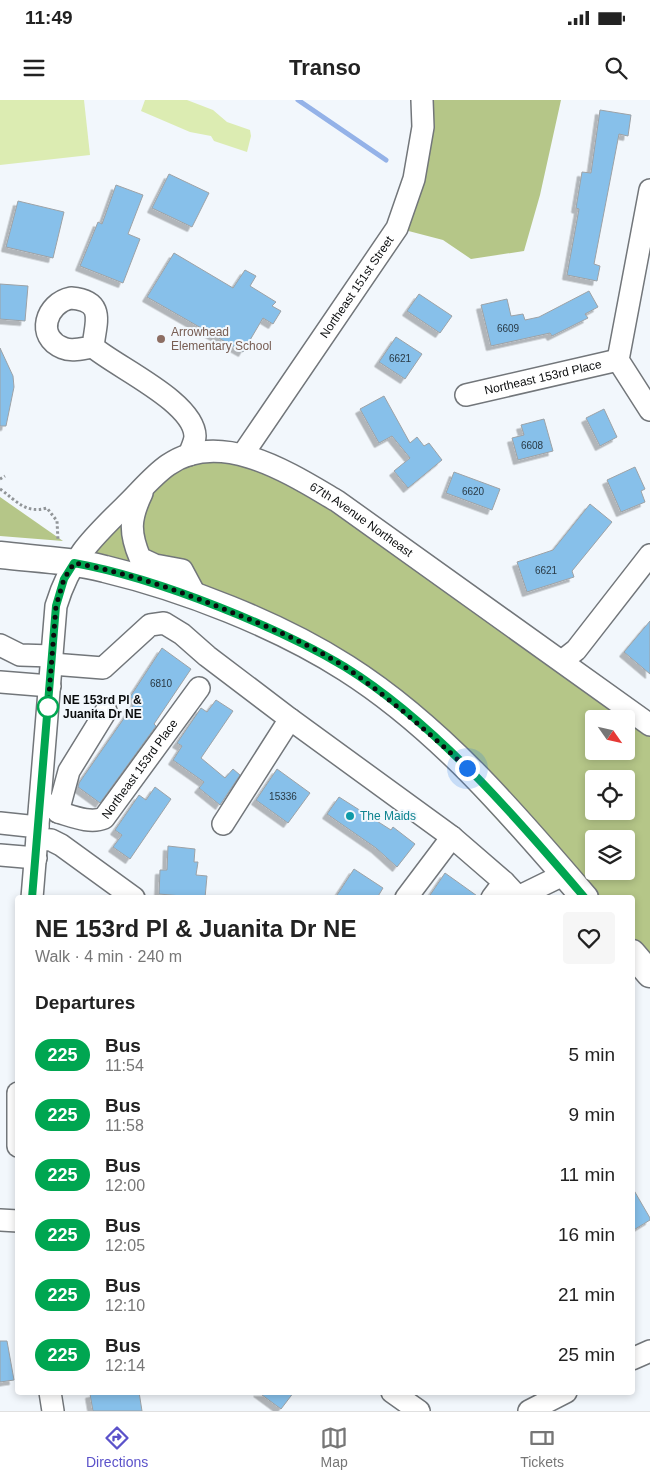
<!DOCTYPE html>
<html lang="en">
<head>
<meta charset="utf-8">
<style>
  body { margin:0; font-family:Helvetica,sans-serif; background:#f6f6f6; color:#222; height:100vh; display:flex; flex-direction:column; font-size:19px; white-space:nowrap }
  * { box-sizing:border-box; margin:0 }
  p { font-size:16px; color:#767676 }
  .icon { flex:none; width:28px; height:28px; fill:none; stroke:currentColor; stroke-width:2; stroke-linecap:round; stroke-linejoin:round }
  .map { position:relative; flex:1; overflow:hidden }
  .drawer { position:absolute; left:15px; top:795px; width:620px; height:500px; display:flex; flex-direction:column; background:#fff; border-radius:5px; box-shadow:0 2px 8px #0003 }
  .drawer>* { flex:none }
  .badge { padding:0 10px; border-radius:16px; font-size:18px; line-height:32px }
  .needle { width:32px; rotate:124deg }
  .fabs { position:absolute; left:585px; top:610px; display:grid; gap:10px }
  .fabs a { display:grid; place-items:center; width:50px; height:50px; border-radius:5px; background:#fff; box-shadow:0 2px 8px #0003; font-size:25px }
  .you { position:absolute; width:25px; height:25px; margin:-12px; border:4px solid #fff; border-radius:50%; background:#1a73e8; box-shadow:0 0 0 8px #1a73e833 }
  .map>.badge { position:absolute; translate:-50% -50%; box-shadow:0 0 0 2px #fff }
  h2 { padding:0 20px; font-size:19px; line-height:45px }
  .round { display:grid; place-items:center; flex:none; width:52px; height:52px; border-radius:5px; background:#f6f6f6 }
  .head { display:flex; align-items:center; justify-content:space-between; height:85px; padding:0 20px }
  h1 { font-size:24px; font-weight:700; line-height:38px }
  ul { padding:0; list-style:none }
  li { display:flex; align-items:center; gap:15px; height:60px; padding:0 20px }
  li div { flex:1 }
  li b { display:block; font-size:19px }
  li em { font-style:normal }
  li .badge { min-width:55px; font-weight:700; text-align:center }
  .status { display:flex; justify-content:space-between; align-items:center; height:35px; padding:0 25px; background:#fff; direction:ltr }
  .status svg { height:14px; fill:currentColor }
  header { display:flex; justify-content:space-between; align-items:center; height:65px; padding:0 20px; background:#fff; font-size:22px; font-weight:700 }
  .tab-bar { display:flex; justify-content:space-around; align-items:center; height:70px; border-top:1px solid #e0e0e0; background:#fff; font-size:14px; color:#767676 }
  .tab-bar a { display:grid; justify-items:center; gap:2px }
  .tab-bar .current { color:#5b52ca }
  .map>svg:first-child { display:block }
</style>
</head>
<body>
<div class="status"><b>11:49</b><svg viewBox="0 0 49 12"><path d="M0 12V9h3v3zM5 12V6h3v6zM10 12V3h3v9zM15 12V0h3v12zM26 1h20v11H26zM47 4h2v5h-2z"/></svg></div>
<header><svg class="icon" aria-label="menu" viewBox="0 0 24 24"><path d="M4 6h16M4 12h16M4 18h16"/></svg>Transo<svg class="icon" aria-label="search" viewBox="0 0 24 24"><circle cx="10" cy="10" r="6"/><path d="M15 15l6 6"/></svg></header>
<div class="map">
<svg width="650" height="1311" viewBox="0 0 650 1311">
  <defs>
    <filter id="shadow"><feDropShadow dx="-4.5" dy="4.5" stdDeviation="0" flood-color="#0004"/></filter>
  </defs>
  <rect width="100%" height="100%" fill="#f2f7fc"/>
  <g fill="#dcecb2">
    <path d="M0,0H84L90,55L0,65Z"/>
    <path d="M145,0H187L213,10L227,22L250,30L251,36L247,52L214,41L211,36L190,32L141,11Z"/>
  </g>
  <g fill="#b5c688" fill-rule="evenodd">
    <path d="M422,0H561L540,95L524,151L471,159L443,140L397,128Z"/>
    <path d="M189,355L285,371L650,625V887L633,867L632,798L568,797L409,624L269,528L73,451ZM594,619H626V651H594ZM594,679H626V711H594ZM594,739H626V771H594Z"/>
    <path d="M0,397L63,441L0,436Z"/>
  </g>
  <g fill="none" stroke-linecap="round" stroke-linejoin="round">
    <path stroke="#94b2e8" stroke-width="5" d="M298,0L386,60"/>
  </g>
  <g fill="#87c0ea" stroke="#9da2a6" filter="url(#shadow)">
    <path d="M600,10L631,15L628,36L619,34L594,164L600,166L597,181L567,175L579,109L576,108L582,72L591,73Z"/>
    <path d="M169,74L209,93L192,127L152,108Z"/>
    <path d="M116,85L143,95L128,134L140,139L123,183L80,166L98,122L102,124Z"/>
    <path d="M18,101L64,112L53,158L6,147Z"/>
    <path d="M174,153L233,188L245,170L256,176L250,186L276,202L272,206L281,211L273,224L263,218L243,252L147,197Z"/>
    <path d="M0,184L28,186L25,221L0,219Z"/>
    <path d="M589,191L598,207L585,214L588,218L552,236L550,233L491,246L481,205L507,199L511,216L523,214L525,220L539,217Z"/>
    <path d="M419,194L452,216L440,233L407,211Z"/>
    <path d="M396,237L422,254L405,279L379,262Z"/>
    <path d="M0,248L13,276L14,287L6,326H0Z"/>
    <path d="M384,296L410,343L417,337L424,346L429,343L442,360L408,388L394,371L410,358L392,336L379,343L360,309Z"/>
    <path d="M604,309L617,337L600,346L586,318Z"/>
    <path d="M544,319L553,351L518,360L512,338L524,335L521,325Z"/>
    <path d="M635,367L645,389L641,391L645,402L621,412L607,380Z"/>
    <path d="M454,372L500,389L492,410L446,393Z"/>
    <path d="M590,404L612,422L572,471L574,477L527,492L517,462L553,450Z"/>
    <path d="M650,521V574L624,552Z"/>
    <path d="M162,548L191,569L154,624L156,626L100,703L78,687L79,683L136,601L130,597Z"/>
    <path d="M216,600L233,611L201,658L225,678L233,669L240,675L220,705L199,688L204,682L173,660L182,646L177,643L201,608L207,612Z"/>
    <path d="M277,669L310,693L288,723L256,700Z"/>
    <path d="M155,687L171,699L130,759L113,747L122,735L115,730L139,695L146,700Z"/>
    <path d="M339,697L391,730L393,727L415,744L397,767L376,748L327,714Z"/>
    <path d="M168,746L195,749L194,762H198L196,775L207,776L205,798L159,794L160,770H167Z"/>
    <path d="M354,769L383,788L377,798H335Z"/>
    <path d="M445,773L480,798H428Z"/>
    <path d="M632,1087L650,1118V1120L632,1131Z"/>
    <path d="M0,1241H7L14,1280L0,1282Z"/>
    <path d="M97,1292H139L142,1311H93L90,1294Z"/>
    <path d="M258,1292H294L281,1309Z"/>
  </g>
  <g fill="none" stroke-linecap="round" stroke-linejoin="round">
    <g stroke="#72767a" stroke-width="24">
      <g id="minor">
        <path d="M650,90L618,260L650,310"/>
        <path d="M71,198C107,201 95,224 93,247C84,248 72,252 63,248C35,237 46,203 71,198Z"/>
        <path d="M93,247C118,268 194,302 195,336C195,342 191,349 189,355"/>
        <path id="s1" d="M466,295L618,260"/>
        <path id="s2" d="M243,354L397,128L414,79L423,27L422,0"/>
        <path d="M142,393C130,418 129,432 140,458L155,465L182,470L197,498"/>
        <path d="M0,545L20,555L52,556"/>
        <path d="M562,561L576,550L650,455"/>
        <path d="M52,564L103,568L150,525L164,523L182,534L207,556L290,619"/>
        <path d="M0,582L50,586"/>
        <path id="s3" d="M40,706L54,705L58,712C72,716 90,724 104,718L199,588"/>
        <path d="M58,712L69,671L106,611"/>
        <path d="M0,723L38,727"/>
        <path d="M223,724L290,619L452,737L504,782"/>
        <path d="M37,739L51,740L61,745L134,798"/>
        <path d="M0,755L36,758"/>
        <path id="s4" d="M32,798L56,506C70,460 90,440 124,407C138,394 152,376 168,365C221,328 291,374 337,401L650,625"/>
        <path d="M406,798L452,737"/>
        <path d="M492,798L504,782L518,797L565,774"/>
        <path d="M18,993V1046"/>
        <path d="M0,1120L18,1121"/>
        <path d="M632,1259L650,1251"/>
        <path d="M50,1292L53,1311"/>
        <path d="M392,1292L419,1311"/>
        <path d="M529,1311L566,1292"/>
      </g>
    </g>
    <g stroke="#72767a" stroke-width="29">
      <g id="major">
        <path d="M0,455C35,459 71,460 105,469C184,488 277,524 346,568C439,627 514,715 585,798"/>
        <path d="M632,853L650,874"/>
      </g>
    </g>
    <g stroke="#919598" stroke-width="3" stroke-dasharray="2.5 2.5" stroke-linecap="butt">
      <path d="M0,379L5,376"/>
      <path d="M0,389C17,401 25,414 47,408L57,421L58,440"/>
    </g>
    <use href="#minor" stroke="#fff" stroke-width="21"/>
    <use href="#major" stroke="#fff" stroke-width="26"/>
  </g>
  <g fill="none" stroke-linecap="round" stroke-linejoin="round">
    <g stroke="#fff" stroke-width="11">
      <path id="line" d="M32,798L56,506L64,479L74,463C124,472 171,488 219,507C262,524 305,543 345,567C434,622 517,718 585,798"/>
    </g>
    <use href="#line" stroke="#00a651" stroke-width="8"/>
    <path stroke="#0a0c0d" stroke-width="5" stroke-dasharray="0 9" d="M48,607L56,506L64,479L74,463C130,473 183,492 236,514C274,529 313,546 348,569C391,599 429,633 467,668"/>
  </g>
  <circle fill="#8d6e63" stroke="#f2f7fc" stroke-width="2" cx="161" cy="239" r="5"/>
  <circle fill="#fff" stroke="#00a651" stroke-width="2.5" cx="48" cy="607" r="10"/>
  <circle fill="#0f9aa8" stroke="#f2f7fc" stroke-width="2" cx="350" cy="716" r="5"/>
  <g text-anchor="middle" stroke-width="4" stroke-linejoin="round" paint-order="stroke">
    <g font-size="10" fill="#293944">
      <text x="508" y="232">6609</text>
      <text x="400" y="262">6621</text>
      <text x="532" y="349">6608</text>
      <text x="473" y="395">6620</text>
      <text x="546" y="474">6621</text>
      <text x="161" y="587">6810</text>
      <text x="283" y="700">15336</text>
    </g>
    <g font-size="12" fill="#0a0c0d" stroke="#f2f7fc">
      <text dy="4" stroke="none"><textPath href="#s2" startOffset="202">Northeast 151st Street</textPath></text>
      <text dy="4" stroke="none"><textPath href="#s1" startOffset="79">Northeast 153rd Place</textPath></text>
      <text dy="4" stroke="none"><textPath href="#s4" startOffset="689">67th Avenue Northeast</textPath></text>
      <text dy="4" stroke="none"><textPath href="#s3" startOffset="130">Northeast 153rd Place</textPath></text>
    </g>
    <g font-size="12" fill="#785e54" stroke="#f2f7fc" text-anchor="start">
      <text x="171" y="236">Arrowhead<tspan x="171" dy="14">Elementary School</tspan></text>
    </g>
    <g font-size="12" font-weight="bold" fill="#0a0c0d" stroke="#f2f7fc" text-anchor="start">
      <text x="63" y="604">NE 153rd Pl &amp;<tspan x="63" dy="14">Juanita Dr NE</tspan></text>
    </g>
    <g font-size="12" fill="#0d838f" stroke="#f2f7fc" text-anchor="start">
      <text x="360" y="720">The Maids</text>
    </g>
  </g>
</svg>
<div class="fabs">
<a><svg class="needle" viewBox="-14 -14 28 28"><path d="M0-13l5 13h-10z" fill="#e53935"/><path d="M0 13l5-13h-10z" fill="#767676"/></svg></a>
<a><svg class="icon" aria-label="locate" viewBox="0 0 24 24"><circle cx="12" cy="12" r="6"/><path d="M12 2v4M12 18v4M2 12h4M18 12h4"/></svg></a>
<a><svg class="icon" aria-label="layers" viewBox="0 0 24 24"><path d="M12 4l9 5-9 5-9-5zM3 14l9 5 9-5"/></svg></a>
</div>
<div class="you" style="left:467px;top:668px"></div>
<section class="drawer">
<div class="head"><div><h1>NE 153rd Pl &amp; Juanita Dr NE</h1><p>Walk · 4 min · 240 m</p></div><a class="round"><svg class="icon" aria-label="heart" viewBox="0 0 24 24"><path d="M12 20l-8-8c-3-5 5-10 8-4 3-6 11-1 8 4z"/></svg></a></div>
<h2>Departures</h2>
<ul>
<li><span class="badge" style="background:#00a651;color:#fff">225</span><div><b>Bus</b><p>11:54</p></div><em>5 min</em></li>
<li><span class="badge" style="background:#00a651;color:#fff">225</span><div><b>Bus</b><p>11:58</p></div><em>9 min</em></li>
<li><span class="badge" style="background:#00a651;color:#fff">225</span><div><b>Bus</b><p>12:00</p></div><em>11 min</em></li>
<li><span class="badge" style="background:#00a651;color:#fff">225</span><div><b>Bus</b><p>12:05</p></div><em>16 min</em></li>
<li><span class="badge" style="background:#00a651;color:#fff">225</span><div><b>Bus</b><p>12:10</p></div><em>21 min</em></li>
<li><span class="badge" style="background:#00a651;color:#fff">225</span><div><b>Bus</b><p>12:14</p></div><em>25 min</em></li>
</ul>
</section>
</div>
<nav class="tab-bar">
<a class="current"><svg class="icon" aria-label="directions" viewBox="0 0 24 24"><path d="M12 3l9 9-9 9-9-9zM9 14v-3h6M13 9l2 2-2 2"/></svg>Directions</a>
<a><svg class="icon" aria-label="map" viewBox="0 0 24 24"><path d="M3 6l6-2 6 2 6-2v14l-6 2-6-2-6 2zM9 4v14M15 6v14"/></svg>Map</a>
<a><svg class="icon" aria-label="tickets" viewBox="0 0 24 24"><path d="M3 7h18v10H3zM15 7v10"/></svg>Tickets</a>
</nav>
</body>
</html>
